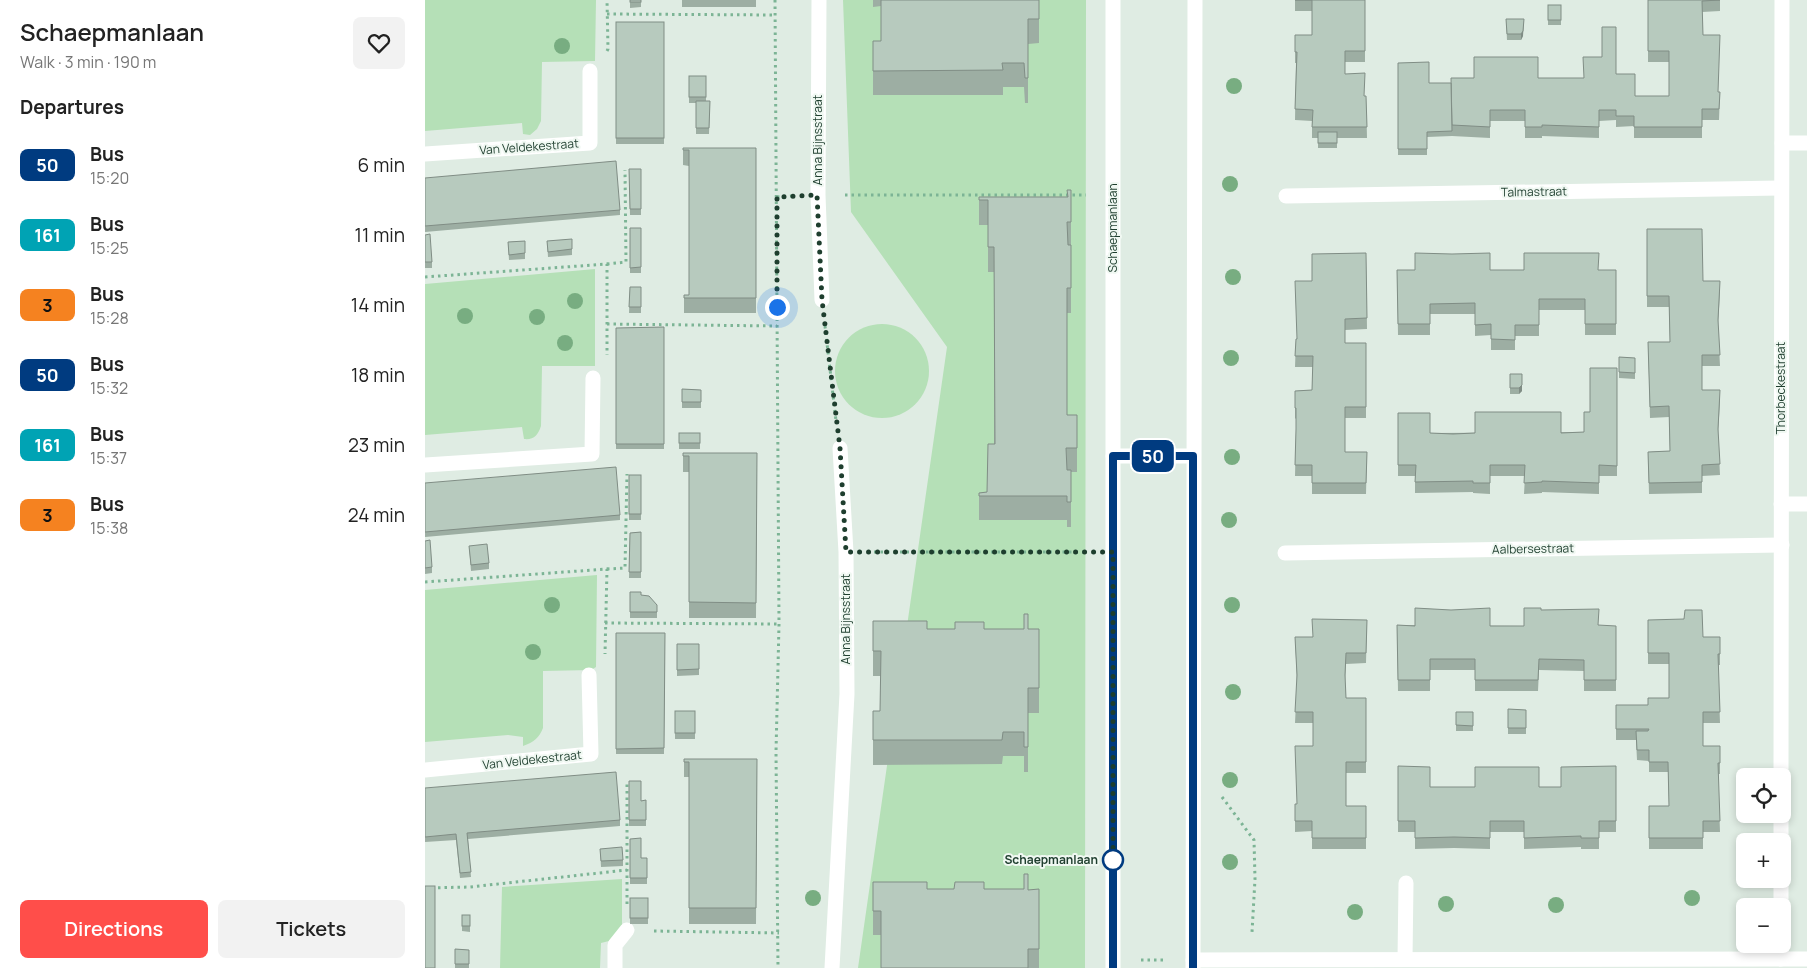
<!DOCTYPE html>
<html lang="en">
<head>
<meta charset="utf-8">
<style>
  body { margin:0; font-family:Manrope,sans-serif; background:#f2f2f2; color:#222; height:100vh; display:flex; flex-direction:column; font-size:19px; white-space:nowrap }
  * { box-sizing:border-box; margin:0 }
  p { font-size:16px; color:#767676 }
  .icon { flex:none; width:28px; height:28px; fill:none; stroke:currentColor; stroke-width:2; stroke-linecap:round; stroke-linejoin:round }
  .map { position:relative; flex:1; overflow:hidden }
  .details { display:flex; flex-direction:column; background:#fff; width:425px }
  .details>* { flex:none }
  .badge { padding:0 10px; border-radius:8px; font-size:18px; line-height:32px }
  .controls { position:absolute; left:1311px; top:768px; display:grid; gap:10px }
  .controls a { display:grid; place-items:center; width:55px; height:55px; border-radius:8px; background:#fff; box-shadow:0 2px 8px #0003; font-size:25px }
  .you { position:absolute; width:25px; height:25px; margin:-12px; border:4px solid #fff; border-radius:50%; background:#1a73e8; box-shadow:0 0 0 8px #1a73e833 }
  .map>.badge { position:absolute; translate:-50% -50%; box-shadow:0 0 0 2px #fff }
  h2 { padding:0 20px; font-size:19px; line-height:45px }
  .round { display:grid; place-items:center; flex:none; width:52px; height:52px; border-radius:8px; background:#f2f2f2 }
  .summary { display:flex; align-items:center; justify-content:space-between; height:85px; padding:0 20px }
  h1 { font-size:24px; font-weight:600; line-height:38px }
  .button { display:flex; gap:10px; margin-top:auto; padding:10px 20px }
  .button a { flex:1; height:58px; border-radius:8px; background:#ff4e4a; color:#fff; font-size:20px; font-weight:600; line-height:58px; text-align:center }
  .button a+a { background:#f2f2f2; color:#222 }
  ul { padding:0; list-style:none }
  li { display:flex; align-items:center; gap:15px; height:70px; padding:0 20px }
  li div { flex:1 }
  li b { display:block; font-size:19px }
  li em { font-style:normal }
  li .badge { min-width:55px; font-weight:700; text-align:center }
  main { display:flex; flex:1; min-height:0 }
  .map>svg:first-child { display:block }
</style>
</head>
<body>
<main>
<section class="details">
<div class="summary"><div><h1>Schaepmanlaan</h1><p>Walk · 3 min · 190 m</p></div><a class="round"><svg class="icon" aria-label="heart" viewBox="0 0 24 24"><path d="M12 20l-8-8c-3-5 5-10 8-4 3-6 11-1 8 4z"/></svg></a></div>
<h2>Departures</h2>
<ul>
<li><span class="badge" style="background:#003b80;color:#fff">50</span><div><b>Bus</b><p>15:20</p></div><em>6 min</em></li>
<li><span class="badge" style="background:#00a3b4;color:#fff">161</span><div><b>Bus</b><p>15:25</p></div><em>11 min</em></li>
<li><span class="badge" style="background:#f58220;color:#111">3</span><div><b>Bus</b><p>15:28</p></div><em>14 min</em></li>
<li><span class="badge" style="background:#003b80;color:#fff">50</span><div><b>Bus</b><p>15:32</p></div><em>18 min</em></li>
<li><span class="badge" style="background:#00a3b4;color:#fff">161</span><div><b>Bus</b><p>15:37</p></div><em>23 min</em></li>
<li><span class="badge" style="background:#f58220;color:#111">3</span><div><b>Bus</b><p>15:38</p></div><em>24 min</em></li>
</ul>
<div class="button"><a>Directions</a><a>Tickets</a></div>
</section>
<div class="map">
<svg width="1382" height="968" viewBox="0 0 1382 968">
  <rect width="100%" height="100%" fill="#dfece3"/>
  <g fill="#b5e0b7">
    <path d="M0,0H171L170,61L117,62L116,121L112,129L105,135L98,134L97,123L0,131Z"/>
    <path d="M418,0H661L660,968H433L522,347L426,212Z"/>
    <path d="M170,269V366H117L116,426C113,435 109,440 99,439L97,427L0,435V284Z"/>
    <circle cx="457" cy="371" r="47"/>
    <path d="M172,575L171,667L166,670L118,671V728C114,738 109,742 98,746V737L83,735L0,742V590Z"/>
    <path d="M197,879V929L184,941L176,943L175,968H75L77,887Z"/>
  </g>
  <g fill="none" stroke-linecap="round" stroke-linejoin="round">
    <g stroke="#7cb495" stroke-width="3" stroke-dasharray="2.5 4" stroke-linecap="butt">
      <path d="M350,0L354,624L351,752L353,968"/>
      <path d="M182,14L350,15"/>
      <path d="M182,51L183,49L182,0"/>
      <path d="M420,195H661"/>
      <path d="M352,197L366,196"/>
      <path d="M182,264L201,262L200,170"/>
      <path d="M0,277L182,264V355"/>
      <path d="M182,324L352,326"/>
      <path d="M400,326L411,421"/>
      <path d="M449,552H660"/>
      <path d="M182,569L200,568L202,474"/>
      <path d="M0,582L182,569L180,654"/>
      <path d="M180,623L354,624"/>
      <path d="M797,797L829,840L830,879L827,932"/>
      <path d="M0,888L45,887L202,870"/>
      <path d="M202,904V781"/>
      <path d="M229,931L354,933"/>
      <path d="M716,960H740"/>
    </g>
    <g stroke="#fff" stroke-width="15">
      <path d="M394,0L393,195L397,300"/>
      <path d="M688,0V968"/>
      <path d="M1357,143H1382"/>
      <path d="M0,154L165,143V71"/>
      <path d="M861,196L1356,188"/>
      <path d="M688,456H768"/>
      <path d="M0,465L167,454L168,378"/>
      <path d="M1356,504H1382"/>
      <path d="M860,553L1357,545"/>
      <path d="M0,770L166,754L164,675"/>
      <path d="M1356,776L1357,0"/>
      <path d="M1356,841V814"/>
      <path d="M1356,879V906"/>
      <path d="M1356,944V959"/>
      <path d="M980,959L981,883"/>
      <path d="M768,960L1382,959"/>
      <path d="M190,968V945L202,930"/>
      <path d="M407,968L422,694L421,552L415,448"/>
      <path d="M768,968L770,0"/>
    </g>
  </g>
  <g fill="#78ad81">
    <circle cx="137" cy="46" r="8"/>
    <circle cx="809" cy="86" r="8"/>
    <circle cx="805" cy="184" r="8"/>
    <circle cx="808" cy="277" r="8"/>
    <circle cx="150" cy="301" r="8"/>
    <circle cx="40" cy="316" r="8"/>
    <circle cx="112" cy="317" r="8"/>
    <circle cx="140" cy="343" r="8"/>
    <circle cx="806" cy="358" r="8"/>
    <circle cx="807" cy="457" r="8"/>
    <circle cx="804" cy="520" r="8"/>
    <circle cx="127" cy="605" r="8"/>
    <circle cx="807" cy="605" r="8"/>
    <circle cx="108" cy="652" r="8"/>
    <circle cx="808" cy="692" r="8"/>
    <circle cx="805" cy="780" r="8"/>
    <circle cx="805" cy="862" r="8"/>
    <circle cx="388" cy="898" r="8"/>
    <circle cx="1267" cy="898" r="8"/>
    <circle cx="1021" cy="904" r="8"/>
    <circle cx="1131" cy="905" r="8"/>
    <circle cx="930" cy="912" r="8"/>
  </g>
  <g fill="#9daea3">
    <path d="M205,0H216V7L205,8Z"/>
    <rect x="257" y="0" width="74" height="7"/>
    <path d="M448,0H614V43L603,44V103H600L599,87H578V95H448V41H456V6L448,7Z"/>
    <path d="M870,0H940V62H920V74L939,96H941L942,138H912V148H893V138H887V121L870,120L871,63H870V35H887V11H870Z"/>
    <path d="M1223,0H1295V11L1277,12L1278,35L1293,92H1295L1294,120H1277V138H1209V126L1191,127V120L1174,121V138L1117,136V138H1100V121H1065V138L1027,136L1002,137V155H973V63L1004,83H1026L1113,78H1158L1191,74L1210,96H1244V62H1223Z"/>
    <rect x="1123" y="5" width="13" height="20"/>
    <path d="M1081,19L1098,36L1096,40H1082Z"/>
    <rect x="191" y="22" width="48" height="122"/>
    <path d="M264,76H281V101H285L284,134H271V103H264Z"/>
    <path d="M258,148H331V313H259V295H264V166L258,165Z"/>
    <path d="M204,169H216V215H205Z"/>
    <path d="M0,178L195,210V215L0,232Z"/>
    <path d="M646,190V313H642V415H652V472H646V527H642V520H554V493L562,492L569,444V272H563V225H554V197H642Z"/>
    <rect x="205" y="228" width="11" height="45"/>
    <path d="M1222,229L1278,281L1295,292L1293,325L1295,366H1277V390L1295,401L1293,434L1295,475L1277,476V493L1224,494L1223,452L1245,451L1244,417L1225,418L1223,342H1245L1244,307H1222Z"/>
    <path d="M0,235L7,262V268H0Z"/>
    <path d="M100,241V259L84,260L83,242Z"/>
    <path d="M122,241L147,249V255L123,257Z"/>
    <path d="M941,253L942,329L920,330V343H941V418H920V452H942L941,494H887V476H870L871,432V418L870,419V391L887,390L888,367H870L871,339H872L887,281Z"/>
    <path d="M972,270H1191V335H1160V310H1114V336H1090V350H1066V335L1050,336V314H1005V335H973Z"/>
    <path d="M205,287H216V313H204Z"/>
    <path d="M239,327V449H191V328Z"/>
    <path d="M1194,357L1210,358V379L1194,378Z"/>
    <path d="M1192,368V476H1174V494L1117,492V493L1099,494L1100,476H1065V494L1048,493V492L990,493V476H973V413L1005,433L1159,432L1165,412Z"/>
    <path d="M1085,374L1097,391L1094,394H1085Z"/>
    <path d="M257,389L276,390V408H257Z"/>
    <rect x="254" y="433" width="21" height="16"/>
    <path d="M258,453H332L331,618H264V472H258Z"/>
    <rect x="204" y="475" width="12" height="45"/>
    <path d="M0,483L195,515V520L0,537Z"/>
    <path d="M216,532V578H204L205,533Z"/>
    <path d="M0,541L7,567V573L0,574Z"/>
    <path d="M44,546L64,563V569L46,571Z"/>
    <path d="M205,592L216,595L232,605V618H205Z"/>
    <path d="M1116,610L1174,626H1191V691H1159V671L1114,670L1113,691H1050V670H1005V691H973L972,625L1099,626Z"/>
    <path d="M942,620L941,663L921,664L920,682L921,698H941V773H921V806H941V849H887V831L870,832V804H872L888,746V723H870L872,682L870,637H887Z"/>
    <path d="M1223,620L1278,637L1295,654V665H1293L1295,723H1278V746H1295V774H1293L1295,832H1278V849H1224V806H1244L1243,772H1224V761L1212,760L1211,740H1191V705H1223L1244,698V664H1223Z"/>
    <path d="M448,621L502,629H614V713H603V772H599V756H578L577,764L448,765V711H455L456,676H448Z"/>
    <path d="M191,633H240L239,754H191Z"/>
    <path d="M252,644H274V675L252,676Z"/>
    <path d="M1083,709L1101,710V734H1083Z"/>
    <rect x="250" y="711" width="20" height="28"/>
    <rect x="1031" y="712" width="17" height="19"/>
    <path d="M259,759H332L331,924H264V777H259Z"/>
    <path d="M973,766L1005,787H1136L1191,766V832H1174V849H1156V847L1099,849V832H1065V849L1029,848L990,849V832H973Z"/>
    <path d="M204,781L216,801L221,800V826H204Z"/>
    <path d="M0,788L195,820V826L43,839L46,877L35,878L31,840L0,842Z"/>
    <path d="M205,839L216,858H222V884H205Z"/>
    <path d="M175,849L198,860V866L176,867Z"/>
    <path d="M448,882L502,889L603,890L614,949V968H456V935H448Z"/>
    <rect x="205" y="898" width="18" height="26"/>
    <path d="M37,915H45V932L37,931Z"/>
    <path d="M30,949L44,950V968H30Z"/>
  </g>
  <g fill="#808d85">
    <path d="M1099,19L1098,36L1096,40V34Z"/>
    <path d="M1097,385V391L1094,394V388Z"/>
  </g>
  <g fill="#b7cabe" stroke="#808d85">
    <rect x="205" y="0" width="11" height="2"/>
    <path d="M456,0H614V19H603V78H600L599,63H577L578,70L448,71V41H456Z"/>
    <path d="M870,0H940V51H920V74L940,73L939,96H941L942,127H887L888,110L870,109L872,52H870V35H887V0Z"/>
    <path d="M1223,0H1295L1277,1L1278,35H1295L1293,92H1295L1294,109H1277V127H1209V116H1191V110H1174V127L1117,125V127H1100V110H1065V127L1027,125L1026,78H1049V57H1113V78H1159L1158,57H1177V27H1191V74H1210V96H1244V51H1223Z"/>
    <rect x="1123" y="5" width="13" height="15"/>
    <path d="M1081,19H1099L1098,31L1096,34H1082Z"/>
    <rect x="191" y="22" width="48" height="116"/>
    <path d="M1004,62V83H1026L1027,131L1002,132V149H973V63Z"/>
    <rect x="264" y="76" width="17" height="21"/>
    <path d="M271,101H285L284,128H271Z"/>
    <rect x="893" y="132" width="19" height="11"/>
    <path d="M258,148H331V298H259V295H264V150H258Z"/>
    <path d="M191,161L195,210L0,226V178Z"/>
    <path d="M204,169H216V209H205Z"/>
    <path d="M642,190H646V222H642L643,245H646V288H642V415H652V448H641L642,470H646V502H642V496H554V493L562,492L563,444H570L569,247H563V200H554V197H643Z"/>
    <path d="M205,228H216V267L205,268Z"/>
    <path d="M1222,229H1277L1278,281H1295L1293,320L1295,355H1277V390H1295L1293,429L1295,464L1277,465V482L1224,483L1223,452L1245,451L1244,406L1225,407L1223,342H1245L1244,296H1222Z"/>
    <path d="M5,234L7,262H0V235Z"/>
    <path d="M147,239V249L123,252L122,241Z"/>
    <path d="M100,241V253L84,255L83,242Z"/>
    <path d="M941,253L942,318L920,319V343H941V407H920V452H942L941,483H887V465H870L871,429V408H870V391L887,390L888,356H870L871,339H872L870,281H887V254Z"/>
    <path d="M990,253L1027,254L1065,253V270H1099V253H1174L1173,270H1191V324H1160V299H1114V325H1090V340L1066,339V324L1050,325V303L1005,304V324H973L972,270H990Z"/>
    <path d="M205,287H216V307H204Z"/>
    <path d="M239,327V444H191V328Z"/>
    <path d="M1194,357L1210,358V373L1194,372Z"/>
    <path d="M1165,368H1192V466L1174,465V483L1117,481V482L1099,483L1100,465H1065V483H1048V481L990,482L991,465H973V413H1005V433L1028,434L1050,433V412H1136V433L1159,432V412H1165Z"/>
    <path d="M1085,374H1097V385L1094,388H1085Z"/>
    <path d="M257,389L276,390V402H257Z"/>
    <rect x="254" y="433" width="21" height="10"/>
    <path d="M258,453H332L331,603L264,602V456H258Z"/>
    <path d="M191,467L195,515L0,532V483Z"/>
    <rect x="204" y="475" width="12" height="39"/>
    <path d="M216,532V572H204L205,533Z"/>
    <path d="M5,540L7,567L0,568V541Z"/>
    <path d="M62,544L64,563L46,565L44,546Z"/>
    <path d="M205,592H216V595L224,596L232,605V612H205Z"/>
    <path d="M990,608L1026,610L1065,608V626H1099V608H1116V610L1174,609L1173,625L1191,626V680H1159V660L1114,659L1113,680H1050V659H1005V680H973L972,625L990,626Z"/>
    <path d="M1260,610H1277L1278,637H1295V654H1293L1295,712H1278V746H1295V763H1293L1295,821H1278V838H1224V806H1244L1243,762H1224V750H1212L1211,731H1223L1224,729H1191V705H1223V698H1244V653H1223V620L1259,619Z"/>
    <path d="M599,614H603V629H614V688H603V747H599V732H578L577,740H448V711H455L456,651H448V621H502V629H530V622H559V629H599Z"/>
    <path d="M887,619L942,620L941,653H921L920,675L921,698H941V762H921V806H941V838H887V821H870V804H872L870,746H888V712H870L872,675L870,637H888Z"/>
    <path d="M191,633H240L239,748L191,749Z"/>
    <path d="M252,644H274V669L252,670Z"/>
    <path d="M1083,709L1101,710V728H1083Z"/>
    <rect x="250" y="711" width="20" height="22"/>
    <path d="M1031,712H1048V726L1031,725Z"/>
    <path d="M259,759H332L331,908H264V762H259Z"/>
    <path d="M973,766L1005,767V787H1050V767H1114V787H1136V767L1191,766V821H1174V838H1156V836L1099,838V821H1065V838L1029,837L990,838V821H973Z"/>
    <path d="M191,772L195,820L42,833L46,872L35,873L31,834L0,837V788Z"/>
    <path d="M204,781H216V801L221,800V820H204Z"/>
    <path d="M216,838V858H222V878H205V839Z"/>
    <path d="M197,847L198,860L176,861L175,849Z"/>
    <path d="M599,874H603V890L614,889V949H603V968H456V911H448V882H502V889H529L530,882H559V889H599Z"/>
    <rect x="0" y="886" width="10" height="82"/>
    <rect x="205" y="898" width="18" height="20"/>
    <rect x="37" y="915" width="8" height="11"/>
    <path d="M30,949L44,950V964H30Z"/>
  </g>
  <g fill="none" stroke-linecap="round" stroke-linejoin="round">
    <g stroke="#fff" stroke-width="11">
      <path id="line" d="M688,968V456H768V968"/>
    </g>
    <use href="#line" stroke="#003b80" stroke-width="8"/>
    <path stroke="#1e3e2e" stroke-width="5" stroke-dasharray="0 9" d="M352,307V197L392,195L397,300L415,448L421,552H688V863V860"/>
  </g>
  <circle fill="#fff" stroke="#003b80" stroke-width="2.5" cx="688" cy="860" r="10"/>
  <g text-anchor="middle" stroke-width="4" stroke-linejoin="round" paint-order="stroke">
    <g font-size="12" fill="#1e3e2e" stroke="#f0f8f2">
      <text transform="translate(393 140) rotate(-90)" y="4">Anna Bijnsstraat</text>
      <text transform="translate(104 147) rotate(-4)" y="4">Van Veldekestraat</text>
      <text transform="translate(1109 192) rotate(-1)" y="4">Talmastraat</text>
      <text transform="translate(688 228) rotate(-90)" y="4">Schaepmanlaan</text>
      <text transform="translate(1356 388) rotate(-90)" y="4">Thorbeckestraat</text>
      <text transform="translate(1108 549) rotate(-1)" y="4">Aalbersestraat</text>
      <text transform="translate(421 619) rotate(-90)" y="4">Anna Bijnsstraat</text>
      <text transform="translate(107 760) rotate(-6)" y="4">Van Veldekestraat</text>
    </g>
    <g font-size="12" font-weight="bold" fill="#1e3e2e" stroke="#f0f8f2" text-anchor="end">
      <text x="673" y="864">Schaepmanlaan</text>
    </g>
  </g>
</svg>
<div class="controls">
<a><svg class="icon" aria-label="locate" viewBox="0 0 24 24"><circle cx="12" cy="12" r="6"/><path d="M12 2v4M12 18v4M2 12h4M18 12h4"/></svg></a>
<a>+</a>
<a>−</a>
</div>
<div class="you" style="left:352px;top:307px"></div>
<b class="badge" style="left:728px;top:456px;background:#003b80;color:#fff">50</b>
</div>
</main>
</body>
</html>
